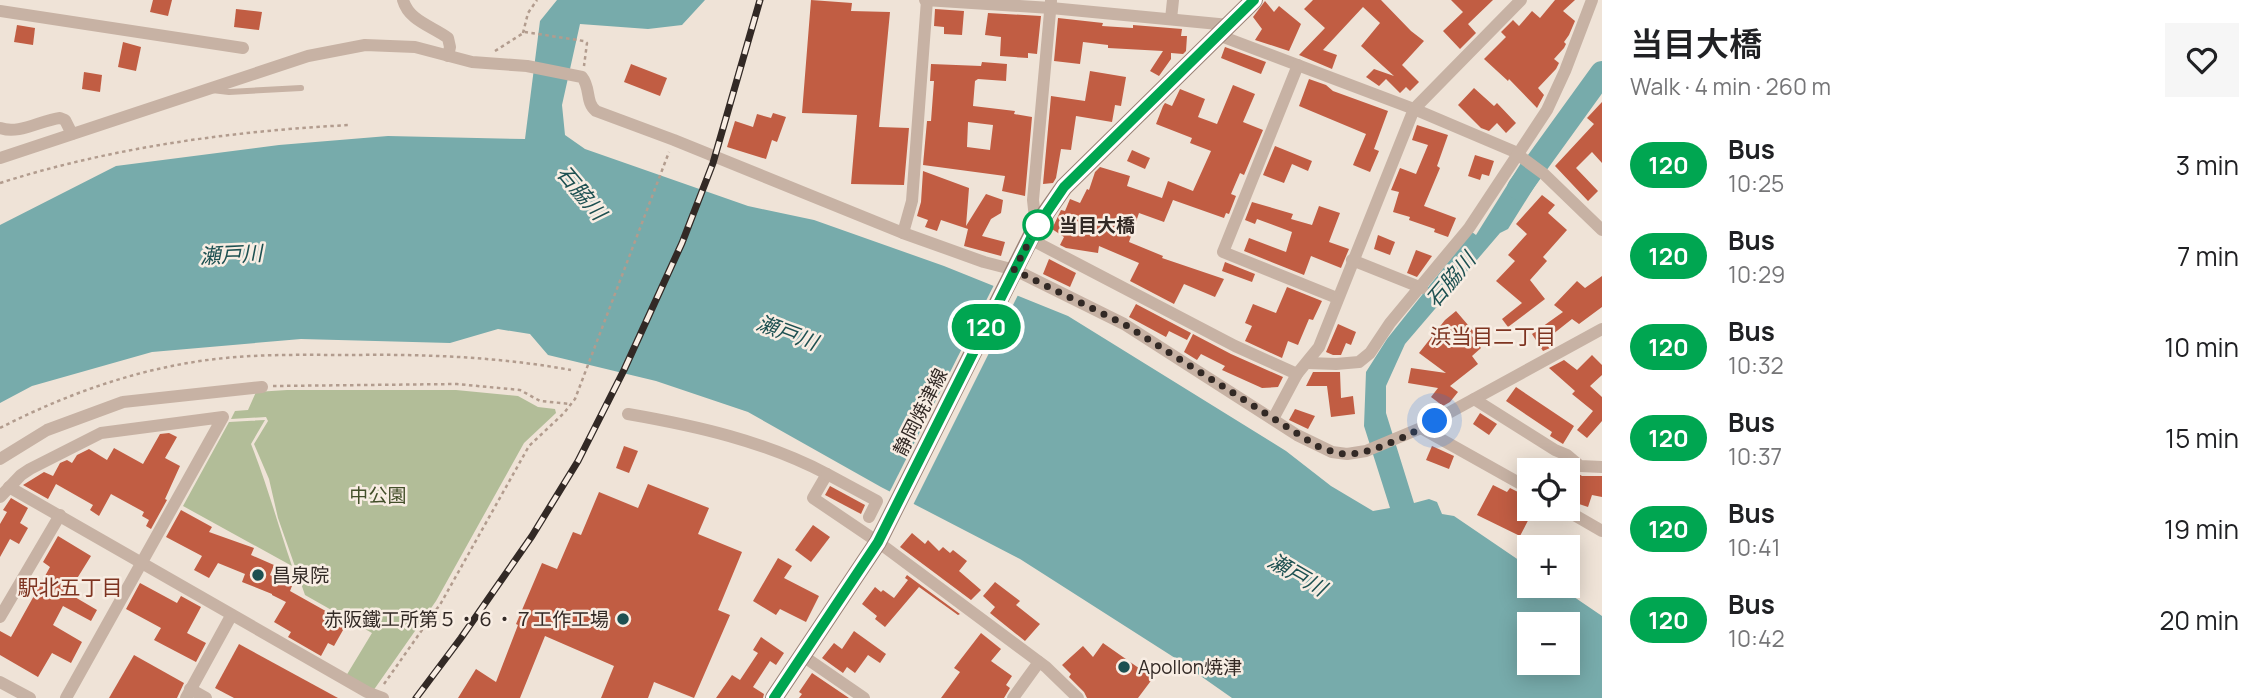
<!DOCTYPE html>
<meta charset="utf-8">
<style>
body{margin:0;font-family:Manrope,"Noto Sans JP",sans-serif;background:#f6f6f6;color:#202124;height:100vh;display:flex;flex-direction:column;font-size:26px;white-space:nowrap}
*{box-sizing:border-box;margin:0}
p{font-size:23px;color:#757577}
.icon{flex:none;width:38px;height:38px;fill:none;stroke:currentColor;stroke-width:2;stroke-linecap:round;stroke-linejoin:round}
.map{position:relative;flex:1;overflow:hidden}
.sheet{display:flex;flex-direction:column;background:#fff;width:665px}
.sheet>*{flex:none}
.badge{padding:0 14px;border-radius:23px;font-size:24px;line-height:46px}
.fabs{position:absolute;left:1517px;top:458px;display:grid;gap:14px}
.fabs a{display:grid;place-items:center;width:63px;height:63px;border-radius:0px;background:#fff;box-shadow:0 4px 18px #0003;font-size:35px}
.you{position:absolute;width:35px;height:35px;margin:-18px;border:5px solid #fff;border-radius:50%;background:#1a73e8;box-shadow:0 0 0 10px #1a73e833}
.map>.badge{position:absolute;translate:-50% -50%;box-shadow:0 0 0 4px #fff}
.round{display:grid;place-items:center;flex:none;width:74px;height:74px;border-radius:0px;background:#f6f6f6}
.overview{display:flex;align-items:center;justify-content:space-between;height:119px;padding:0 28px}
h1{font-size:33px;font-weight:600;line-height:52px}
ul{padding:0;list-style:none}
li{display:flex;align-items:center;gap:21px;height:91px;padding:0 28px}
li div{flex:1}
li b{display:block;font-size:26px}
li em{font-style:normal}
li .badge{min-width:77px;font-weight:700;text-align:center}
main{display:flex;flex:1;min-height:0}
.map>svg:first-child{display:block}
.green{fill:#b2bd98}
.water{fill:#77abab;fill-rule:evenodd}
.pier{fill:#efe3d7}
.lines{fill:none;stroke-linecap:round;stroke-linejoin:round}
.river{stroke:#77abab;stroke-width:24}
.building{fill:#c15d43;fill-rule:evenodd}
.path{stroke:#b29c8e;stroke-width:2.5;stroke-dasharray:3.5 3.5;stroke-linecap:butt}
.service{stroke:#c7b2a4;stroke-width:6}
.minor{stroke:#c7b2a4;stroke-width:12}
.secondary{stroke:#9a8175;stroke-width:18}
.rail-casing{stroke:#322925;stroke-width:7}
.rail{stroke:#f8ede3;stroke-width:4.5;stroke-dasharray:13;stroke-linecap:butt}
.line-casing{stroke:#fff;stroke-width:16}
.line{stroke:#00a651;stroke-width:10}
.walk{stroke:#322925;stroke-width:7;stroke-dasharray:0 12.6}
.stop-dot{fill:#fff;stroke:#00a651;stroke-width:3.5}
.poi-dot{fill:#1d5051;stroke:#f8ede3;stroke-width:2.5}
.labels{text-anchor:middle;stroke-width:5;stroke-linejoin:round;paint-order:stroke}
.stop-label{font-size:19px;font-weight:bold;fill:#322925;stroke:#f8ede3;text-anchor:start}
.street-label{font-size:19px;fill:#322925;stroke:#f8ede3}
.park-label{font-size:19px;fill:#434f2a;stroke:#f8ede3}
.poi-label{font-size:19px;fill:#322925;stroke:#f8ede3;text-anchor:start}
.water-label{font-size:21px;font-style:italic;fill:#1d5051;stroke:#f8ede3}
.neighbourhood-label{font-size:21px;fill:#7e3421;stroke:#f8ede3}
</style>
<main>
<div class="map">
<svg width="1602" height="698" viewBox="0 0 1602 698">
<rect width="100%" height="100%" fill="#efe3d7"/>
<!-- green -->
<g class="green">
<polygon points="287,390 456,390 518,396 538,407 555,409 556,413 524,443 436,601 373,691 346,676 372,633 305,595 278,518 269,479 254,444 268,421 266,417 231,419 235,411 248,410 256,392"/>
<path d="M265,420L251,444C267,484 278,525 292,566L183,506L229,422Z"/>
</g>
<!-- water -->
<path class="water" d="M557,0H705L682,25L648,29L580,24L562,105L565,135L585,149L748,206L814,220L944,266L1068,316L1286,451L1331,486L1373,511L1390,508L1364,426L1366,372L1387,339L1472,232L1476,235L1521,163L1540,178L1508,229L1500,233L1405,344L1386,386V413L1414,503L1429,499L1437,502L1442,514L1454,516L1529,567L1530,586H1558L1602,616V698H1232L1175,658L1020,559L881,487L748,412L656,381L548,355L530,334L498,329L450,343L301,339L152,352L32,386L0,403V225L116,166L279,145L388,136L525,139L540,21ZM1530,625H1568V663H1530Z"/>
<!-- pier -->
<polygon class="pier" points="995,283 1019,293 912,507 888,495"/>
<g class="lines">
<!-- river -->
<polyline class="river" points="1519,188 1602,73"/>
</g>
<!-- building -->
<g class="building">
<polygon points="153,0 172,0 168,16 150,12"/>
<polygon points="811,0 852,3 851,11 890,12 879,127 909,128 904,185 851,184 857,115 802,113"/>
<polygon points="1313,0 1381,0 1411,31 1424,41 1402,65 1419,82 1410,91 1406,87 1400,93 1386,79 1379,86 1366,77 1374,69 1394,76 1361,46 1380,23 1363,7 1323,50 1337,55 1332,69 1299,55 1325,28 1304,9"/>
<polygon points="1451,0 1493,0 1468,24 1476,33 1460,49 1443,31 1463,12"/>
<polygon points="1555,0 1575,0 1563,11 1575,21 1569,35 1564,42 1566,44 1564,48 1554,59 1559,63 1556,69 1538,88 1544,95 1537,108 1509,79 1508,81 1484,59 1506,37 1501,32 1513,20 1519,26 1532,11 1540,18"/>
<polygon points="1265,1 1274,12 1279,6 1301,24 1289,51 1255,40 1262,29 1253,17"/>
<polygon points="236,9 262,12 259,30 234,27"/>
<polygon points="935,9 964,11 962,35 944,34 944,27 934,26"/>
<polygon points="988,13 1041,16 1037,54 1028,53 1028,58 1000,56 1001,37 985,35"/>
<polygon points="1058,18 1103,23 1102,26 1133,28 1133,25 1182,29 1181,36 1187,36 1186,51 1183,54 1171,53 1171,59 1159,76 1150,71 1163,51 1108,48 1108,45 1083,42 1080,64 1054,61"/>
<polygon points="17,25 35,28 33,45 14,42"/>
<polygon points="123,42 141,47 136,71 118,67"/>
<polygon points="1225,47 1266,62 1261,74 1221,58"/>
<path d="M982,62L1007,64L1006,81L978,79L975,81L973,106L1015,111L1014,114L1032,117L1025,196L1002,191L1005,176L923,165L927,121H931L934,81H930L931,64L981,66ZM968,122L993,125L990,150L967,147Z"/>
<polygon points="631,64 667,78 660,96 624,82"/>
<polygon points="1090,71 1126,77 1121,106 1115,105 1112,122 1076,116 1071,150 1061,149 1056,178 1053,183 1043,184 1051,96 1085,101"/>
<polygon points="84,72 102,75 100,92 82,89"/>
<polygon points="1309,79 1326,85 1333,91 1388,111 1374,149 1379,151 1370,172 1353,165 1366,134 1299,106"/>
<polygon points="1233,85 1255,94 1243,122 1263,130 1244,175 1240,173 1231,194 1236,196 1229,214 1226,213 1224,218 1173,200 1164,222 1139,213 1129,242 1163,256 1162,258 1224,279 1215,297 1184,284 1174,304 1130,281 1139,263 1099,246 1098,253 1066,248 1060,245 1064,237 1052,229 1061,210 1065,211 1070,199 1080,203 1087,189 1089,190 1095,172 1100,167 1130,176 1127,186 1162,198 1168,181 1193,191 1211,151 1190,143 1192,138 1156,124 1163,106 1165,103 1172,106 1180,89 1205,99 1198,117 1217,124"/>
<polygon points="1474,88 1494,106 1497,103 1516,123 1506,133 1497,123 1489,131 1481,128 1458,105"/>
<polygon points="1602,102 1602,163 1592,152 1576,168 1598,191 1588,201 1555,166 1594,124 1587,118"/>
<polygon points="773,113 786,117 777,142 772,140 766,159 727,147 735,121 753,127 757,114 771,118"/>
<polygon points="1417,125 1448,135 1437,166 1440,168 1424,206 1456,218 1448,237 1434,232 1435,229 1409,220 1410,217 1393,212 1399,192 1391,190 1400,168 1416,174 1428,145 1412,140"/>
<polygon points="1275,146 1312,161 1308,171 1292,164 1284,183 1263,175"/>
<polygon points="1132,150 1150,158 1145,169 1127,161"/>
<polygon points="1475,155 1494,161 1489,176 1482,174 1480,180 1468,176"/>
<polygon points="923,171 969,188 966,226 986,194 1003,200 1001,213 991,219 982,236 1005,242 1001,256 964,246 968,229 941,220 937,231 925,227 928,220 917,216 921,202"/>
<polygon points="1542,195 1555,205 1548,213 1567,230 1543,257 1547,261 1530,280 1545,299 1508,327 1502,319 1522,303 1496,281 1515,261 1508,255 1527,234 1516,224"/>
<polygon points="1252,202 1293,214 1291,219 1312,225 1319,206 1340,213 1329,242 1349,249 1341,268 1311,256 1304,275 1244,251 1249,238 1286,252 1292,232 1257,219 1255,224 1245,220"/>
<polygon points="1378,235 1395,242 1390,255 1374,249"/>
<polygon points="1416,250 1432,256 1417,277 1407,273"/>
<polygon points="1049,259 1076,273 1070,287 1043,274"/>
<polygon points="1225,262 1255,274 1252,282 1222,271"/>
<polygon points="1602,276 1602,307 1579,324 1572,319 1543,342 1550,348 1543,351 1532,334 1563,312 1554,305 1577,281 1585,288"/>
<polygon points="1287,287 1322,301 1313,320 1309,319 1298,345 1288,341 1282,358 1245,341 1252,326 1245,323 1253,304 1276,313"/>
<polygon points="1136,304 1191,333 1187,340 1169,331 1166,337 1129,317"/>
<polygon points="1456,311 1474,332 1471,335 1481,348 1472,356 1478,364 1450,386 1458,392 1450,402 1443,406 1431,397 1438,388 1408,383 1411,368 1446,373 1419,353 1445,320"/>
<polygon points="1338,324 1356,332 1351,345 1346,343 1341,355 1333,355 1326,352"/>
<polygon points="1193,334 1231,354 1283,377 1278,387 1262,388 1222,370 1225,366 1201,354 1197,360 1184,352"/>
<polygon points="1592,355 1602,365 1602,375 1590,386 1602,397 1602,421 1587,438 1577,430 1593,411 1572,394 1575,391 1549,368 1564,360 1577,370"/>
<polygon points="1313,372 1340,372 1341,398 1353,396 1355,414 1331,417 1327,386 1306,386"/>
<polygon points="1516,387 1574,426 1563,444 1550,436 1552,432 1506,401"/>
<polygon points="1295,409 1315,416 1308,429 1289,420"/>
<polygon points="1480,413 1497,424 1489,435 1473,424"/>
<polygon points="169,433 177,437 165,458 180,466 165,499 167,500 151,529 146,526 149,520 142,516 144,512 111,494 99,516 90,510 93,505 56,484 48,499 23,485 44,472 53,476 60,463 67,460 72,463 77,455 89,449 107,460 114,448 143,464 160,434"/>
<polygon points="624,446 638,451 629,473 616,468"/>
<polygon points="1432,446 1454,456 1449,469 1426,460"/>
<polygon points="1552,458 1582,476 1602,476 1602,497 1592,495 1588,507 1573,502 1575,495 1568,492 1568,471 1544,471"/>
<polygon points="648,484 709,508 698,534 742,552 718,610 730,615 694,698 654,682 648,698 601,698 614,666 545,636 520,698 458,698 476,669 496,682 518,625 516,624 542,563 557,569 573,532 581,535 599,492 638,508"/>
<polygon points="1493,485 1507,492 1510,488 1530,498 1530,509 1534,509 1520,536 1477,515"/>
<polygon points="830,486 865,505 861,514 825,495"/>
<polygon points="11,498 28,508 20,523 28,528 19,544 10,539 0,557 0,524 7,512 3,510"/>
<polygon points="181,510 212,527 209,532 254,548 251,555 274,565 270,575 292,586 290,591 347,623 334,646 328,643 321,656 288,637 291,632 274,622 286,602 272,595 272,594 242,582 245,574 218,563 209,578 194,570 202,556 166,537"/>
<polygon points="813,525 830,537 811,562 795,550"/>
<polygon points="912,533 925,544 928,540 939,551 943,547 950,553 953,550 967,561 959,571 981,590 971,600 900,547"/>
<polygon points="58,536 91,556 68,593 97,610 91,621 63,606 53,625 82,642 71,663 52,653 38,677 0,655 0,631 11,637 50,567 43,562"/>
<polygon points="778,558 792,566 784,578 819,596 806,622 780,609 776,615 753,601"/>
<polygon points="907,575 960,614 958,615 919,587 885,627 875,619 877,616 862,604 875,587 881,592 883,590 894,598 908,580 905,578"/>
<polygon points="995,582 1020,601 1016,605 1040,624 1025,641 990,613 995,607 983,596"/>
<polygon points="140,583 177,603 181,596 201,607 187,633 206,643 196,662 154,640 161,628 126,609"/>
<polygon points="854,631 886,654 880,663 868,655 855,673 847,667 843,673 822,658 834,643 842,649"/>
<polygon points="981,633 1001,649 991,661 1012,676 1006,685 1010,688 1004,698 941,698 960,672 954,668"/>
<polygon points="761,637 784,653 776,665 770,661 753,687 764,694 763,698 716,698 732,675 740,680 758,653 753,650"/>
<polygon points="1103,643 1153,678 1138,698 1087,698 1084,692 1069,677 1071,674 1062,665 1083,646 1093,657"/>
<polygon points="239,644 338,698 234,698 215,688"/>
<polygon points="134,655 184,683 177,698 109,698"/>
<polygon points="812,673 849,698 799,698 802,694 799,692"/>
</g>
<g class="lines">
<!-- path -->
<g class="path">
<polyline points="523,33 528,13 537,0"/>
<polyline points="495,51 525,32 584,41 587,43 584,66"/>
<path d="M0,183C113,147 233,131 350,125"/>
<polyline points="273,386 457,384 520,390 540,401 571,404"/>
<path d="M0,428C74,390 154,363 237,357C276,354 315,355 354,355C427,354 499,357 571,370"/>
<polyline points="384,684 441,603 529,446 564,413 575,399 669,152"/>
</g>
<!-- service -->
<polyline class="service" points="212,90 229,92 301,88"/>
<!-- minor -->
<g class="minor">
<path d="M403,0C409,21 432,26 448,38L450,47L448,56"/>
<polyline points="925,0 1051,8 1229,25"/>
<polyline points="0,11 243,48"/>
<polyline points="1171,19 1173,0"/>
<polyline points="1218,35 1414,109 1513,151 1544,174 1602,230"/>
<polyline points="1298,65 1223,252 1337,298"/>
<path d="M0,128C19,135 41,120 60,118L65,120L72,134"/>
<path d="M0,158L308,56L365,45L415,47L472,62L527,66L582,77C591,88 585,102 596,111L674,140L903,233L984,262L1015,270L1124,324L1297,435L1332,452L1347,454L1366,451L1421,428L1602,329"/>
<polyline points="1036,227 1033,200 1051,1"/>
<polyline points="903,233 912,201 927,0"/>
<polyline points="1030,239 1235,346 1297,374"/>
<polyline points="1352,260 1422,288"/>
<polyline points="1308,363 1336,364 1359,362 1370,353 1390,323 1469,228 1547,110 1565,71 1592,0"/>
<polyline points="1474,399 1555,450 1567,455 1580,466 1602,467"/>
<path d="M628,414C697,426 764,441 827,474L813,498L878,542L1046,667L1078,698"/>
<polyline points="1273,419 1297,374 1319,347 1414,109 1521,0"/>
<polyline points="1421,428 1530,489"/>
<polyline points="0,459 47,430 123,402 262,387"/>
<polyline points="827,474 877,501 869,517"/>
<polyline points="9,487 367,692 383,698"/>
<polyline points="0,497 21,475 30,469 101,433 223,417 66,698"/>
<polyline points="1564,509 1602,531"/>
<polyline points="0,617 60,515"/>
<polyline points="803,656 864,698"/>
<polyline points="0,682 30,698"/>
<polyline points="190,689 206,698"/>
<polyline points="186,698 231,616"/>
<polyline points="1013,698 1039,662"/>
</g>
<!-- secondary -->
<polyline class="secondary" points="774,698 878,542 1036,227 1064,187 1254,0"/>
<defs>
<polyline id="rail" points="416,698 461,638 532,536 578,461 624,370 682,243 713,163 760,0"/>
</defs>
<!-- rail casing -->
<use href="#rail" class="rail-casing"/>
<!-- rail -->
<use href="#rail" class="rail"/>
</g>
<g class="lines">
<defs>
<polyline id="line" points="774,698 878,542 1036,228 1064,187 1254,0"/>
</defs>
<!-- line casing -->
<use href="#line" class="line-casing"/>
<!-- line -->
<use href="#line" class="line"/>
<!-- walk -->
<path class="walk" d="M1038,225L1014,270L1124,324L1317,446C1326,449 1334,453 1344,454C1370,456 1412,433 1435,421"/>
</g>
<!-- markers -->
<circle class="stop-dot" cx="1038" cy="225" r="14"/>
<g class="poi-dot">
<circle cx="258" cy="575" r="7"/>
<circle cx="623" cy="619" r="7"/>
<circle cx="1124" cy="667" r="7"/>
</g>
<g class="labels">
<!-- stop labels -->
<g class="stop-label">
<text x="1059" y="232">当目大橋</text>
</g>
<!-- street labels -->
<g class="street-label">
<text transform="translate(920 412) rotate(-63)" y="7">静岡焼津線</text>
</g>
<!-- park labels -->
<g class="park-label">
<text x="378" y="502">中公園</text>
</g>
<!-- poi labels -->
<g class="poi-label">
<text x="272" y="582">昌泉院</text>
<text x="609" y="626" text-anchor="end">赤阪鐵工所第５・６・７工作工場</text>
<text x="1138" y="674">Apollon焼津</text>
</g>
<!-- water labels -->
<g class="water-label">
<text transform="translate(581 193) rotate(50)" y="7">石脇川</text>
<text transform="translate(231 255) rotate(-3)" y="7">瀬戸川</text>
<text transform="translate(1451 280) rotate(-50)" y="7">石脇川</text>
<text transform="translate(787 333) rotate(20)" y="7">瀬戸川</text>
<text transform="translate(1297 575) rotate(30)" y="7">瀬戸川</text>
</g>
<!-- neighbourhood labels -->
<g class="neighbourhood-label">
<text x="1493" y="344">浜当目二丁目</text>
<text x="70" y="595">駅北五丁目</text>
</g>
</g>
</svg>
<div class="fabs">
<a><svg class="icon" aria-label="locate" viewBox="0 0 24 24"><circle cx="12" cy="12" r="6"/><path d="M12 2v4M12 18v4M2 12h4M18 12h4"/></svg></a>
<a>+</a>
<a>−</a>
</div>
<div class="you" style="left:1435px;top:421px"></div>
<b class="badge" style="left:986px;top:327px;background:#00a651;color:#fff">120</b>
</div>
<section class="sheet">
<div class="overview"><div><h1>当目大橋</h1><p>Walk · 4 min · 260 m</p></div><a class="round"><svg class="icon" aria-label="heart" viewBox="0 0 24 24"><path d="M12 20l-8-8c-3-5 5-10 8-4 3-6 11-1 8 4z"/></svg></a></div>
<ul>
<li><span class="badge" style="background:#00a651;color:#fff">120</span><div><b>Bus</b><p>10:25</p></div><em>3 min</em></li>
<li><span class="badge" style="background:#00a651;color:#fff">120</span><div><b>Bus</b><p>10:29</p></div><em>7 min</em></li>
<li><span class="badge" style="background:#00a651;color:#fff">120</span><div><b>Bus</b><p>10:32</p></div><em>10 min</em></li>
<li><span class="badge" style="background:#00a651;color:#fff">120</span><div><b>Bus</b><p>10:37</p></div><em>15 min</em></li>
<li><span class="badge" style="background:#00a651;color:#fff">120</span><div><b>Bus</b><p>10:41</p></div><em>19 min</em></li>
<li><span class="badge" style="background:#00a651;color:#fff">120</span><div><b>Bus</b><p>10:42</p></div><em>20 min</em></li>
</ul>
</section>
</main>
